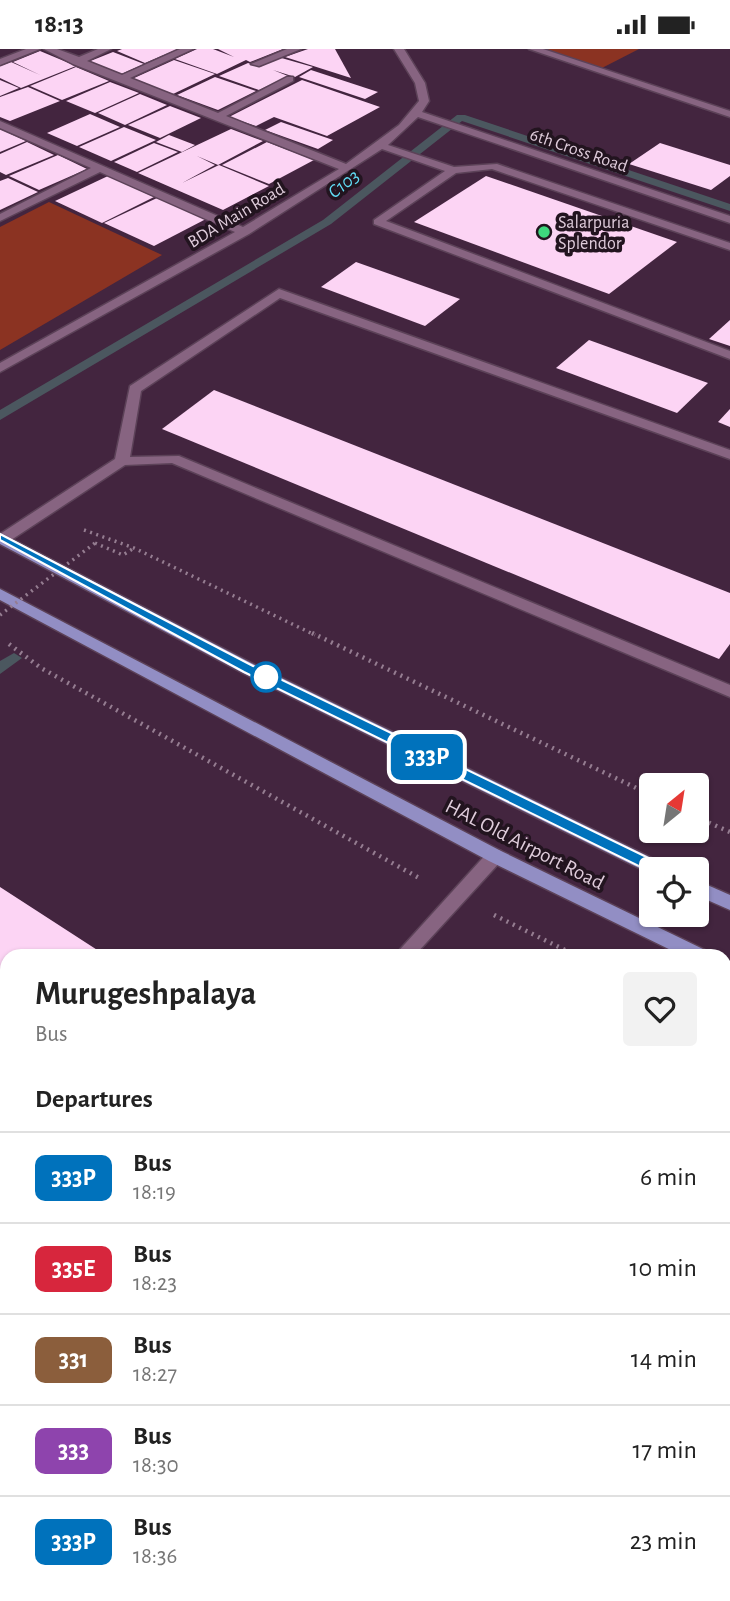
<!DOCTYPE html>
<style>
body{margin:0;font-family:"Alegreya Sans",sans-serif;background:#f2f2f2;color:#222;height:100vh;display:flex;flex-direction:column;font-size:26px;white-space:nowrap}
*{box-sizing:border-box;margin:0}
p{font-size:23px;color:#767676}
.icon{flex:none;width:38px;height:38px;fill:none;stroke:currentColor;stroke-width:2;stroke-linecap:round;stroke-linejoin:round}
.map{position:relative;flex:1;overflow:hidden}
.details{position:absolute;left:0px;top:900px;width:732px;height:653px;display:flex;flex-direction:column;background:#fff;border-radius:21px 21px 0 0;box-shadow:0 2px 5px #0004}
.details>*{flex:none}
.badge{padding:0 14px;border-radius:10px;font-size:24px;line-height:46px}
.needle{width:46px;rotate:30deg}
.tools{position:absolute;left:639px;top:724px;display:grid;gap:14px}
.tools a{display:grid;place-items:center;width:70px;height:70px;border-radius:7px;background:#fff;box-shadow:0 2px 5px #0004;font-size:35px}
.map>.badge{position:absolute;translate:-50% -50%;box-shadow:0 0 0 4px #fff}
h2{padding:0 35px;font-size:26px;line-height:63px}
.round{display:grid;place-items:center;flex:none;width:74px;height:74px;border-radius:7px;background:#f2f2f2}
.overview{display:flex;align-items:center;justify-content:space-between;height:119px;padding:0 35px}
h1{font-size:33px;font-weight:700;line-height:52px}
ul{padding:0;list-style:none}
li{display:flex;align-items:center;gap:21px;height:91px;padding:0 35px;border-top:2px solid #e0e0e0}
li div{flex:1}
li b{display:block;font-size:26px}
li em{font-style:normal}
li .badge{min-width:77px;font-weight:700;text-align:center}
.status{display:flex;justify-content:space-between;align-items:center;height:49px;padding:0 35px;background:#fff;direction:ltr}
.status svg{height:19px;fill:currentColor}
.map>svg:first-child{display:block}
.green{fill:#8b3322}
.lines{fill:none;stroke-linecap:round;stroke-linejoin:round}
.stream{fill:#4b575f;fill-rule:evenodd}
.building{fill:#fcd4f4}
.minor-casing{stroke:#5c4258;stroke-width:3}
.major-casing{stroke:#5c4258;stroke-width:3}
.path-far1{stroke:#957d91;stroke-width:3.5;stroke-dasharray:2 4.5;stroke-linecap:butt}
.path{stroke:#957d91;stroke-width:4.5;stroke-dasharray:2 5;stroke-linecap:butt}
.minor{fill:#876481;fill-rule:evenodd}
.major{fill:#928ec4;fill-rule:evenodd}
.path-bridge{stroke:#957d91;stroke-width:3.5;stroke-dasharray:2 4.5;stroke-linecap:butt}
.line{fill:#0072bc;stroke:#fff;stroke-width:2}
.poi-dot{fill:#3ed77d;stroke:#22141f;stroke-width:2.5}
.stop-dot{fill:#fff;stroke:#0072bc;stroke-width:3.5}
.labels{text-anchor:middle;stroke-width:7;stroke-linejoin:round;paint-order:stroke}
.far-street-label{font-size:18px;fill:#dfccdb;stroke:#22141f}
.far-poi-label{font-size:18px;fill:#dfccdb;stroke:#22141f;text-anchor:start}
.far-water-label{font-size:19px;font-style:italic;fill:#61def7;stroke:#22141f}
.street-label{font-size:21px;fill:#dfccdb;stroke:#22141f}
</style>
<div class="status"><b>18:13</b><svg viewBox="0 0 49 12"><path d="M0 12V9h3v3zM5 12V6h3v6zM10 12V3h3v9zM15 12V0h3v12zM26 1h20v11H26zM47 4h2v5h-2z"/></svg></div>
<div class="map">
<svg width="730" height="1552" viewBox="0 0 730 1552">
<rect width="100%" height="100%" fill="#43253f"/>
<!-- green -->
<g class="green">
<polygon points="543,0 639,0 600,20"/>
<polygon points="49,153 162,206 0,301 0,178"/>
<polygon points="0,1007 7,1012 7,1545 616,1545 612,1552 0,1552"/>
</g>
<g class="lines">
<!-- stream -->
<g class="stream">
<polygon points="457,66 465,66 730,155 730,162 462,72 331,175 0,371 0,361 323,171"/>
<polygon points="14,604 22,609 0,625 0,612"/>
</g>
</g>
<!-- building -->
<g class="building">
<polygon points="122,0 178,0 145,14 117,2"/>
<polygon points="197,0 213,0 234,8 218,0 283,0 250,13 246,11 217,25 175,10"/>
<polygon points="308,0 335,0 351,29 285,8"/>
<polygon points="40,2 76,17 21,39 0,29 0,17 11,13 40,26 13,13"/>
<polygon points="113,3 144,15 119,26 88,13"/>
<polygon points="278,8 313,18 295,28 273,21 288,27 259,41 219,27 248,14 260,18"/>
<polygon points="174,11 215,25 173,45 132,30"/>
<polygon points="76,18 109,32 62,51 30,37"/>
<polygon points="311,21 378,43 365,50 299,28"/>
<polygon points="215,28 256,42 218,61 177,46"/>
<polygon points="0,31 19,39 0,47"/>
<polygon points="302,31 380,58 327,87 274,68 256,77 229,68"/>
<polygon points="110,33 139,44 95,64 66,52"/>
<polygon points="28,38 60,52 10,72 0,68 0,48"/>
<polygon points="140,45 167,56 125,76 98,64"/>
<polygon points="170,57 201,69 160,89 128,76"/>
<polygon points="90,65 120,78 77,97 47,84"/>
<polygon points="281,73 333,91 318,100 265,81"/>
<polygon points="124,78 156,91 111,112 79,98"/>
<polygon points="0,80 26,92 0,103"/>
<polygon points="231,80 263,92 218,116 197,107 215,116 182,134 219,116 269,137 223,161 138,124"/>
<polygon points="169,86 195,96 182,103 156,93"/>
<polygon points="27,93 54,106 6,126 0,123 0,105"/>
<polygon points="267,93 314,111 269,135 222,116"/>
<polygon points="154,94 178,103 137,123 114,113"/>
<polygon points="660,94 730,116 730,127 711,141 629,115"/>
<polygon points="58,106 87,120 39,141 9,127"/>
<polygon points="108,127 154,148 102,174 55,152"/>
<polygon points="486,127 677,193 609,245 414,173"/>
<polygon points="8,129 38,143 0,161 0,132"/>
<polygon points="157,149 206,170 154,197 104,174"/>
<polygon points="356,213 460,250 425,277 321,238"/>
<polygon points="730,271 730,297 709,290"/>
<polygon points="589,291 708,334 677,364 556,319"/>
<polygon points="214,341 730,544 730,595 719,610 162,380"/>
<polygon points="730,360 730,378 718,373"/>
<polygon points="0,838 105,906 7,906 7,955 0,950"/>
<polygon points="724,1310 730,1314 730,1456 724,1453"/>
</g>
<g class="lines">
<defs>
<g id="minor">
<polygon points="26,0 40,0 0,16 0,10"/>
<polygon points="44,0 57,0 79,8 98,0 111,0 87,12 122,26 180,0 193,0 130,29 218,64 287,28 293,28 293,32 226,67 346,115 399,76 419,52 415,34 394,0 404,0 425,34 429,52 422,63 730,167 730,174 418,68 388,96 454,118 497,115 730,194 730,201 492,120 456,124 386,172 730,302 730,310 374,175 374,171 445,122 382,100 249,185 0,323 0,314 235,183 100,123 0,172 0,165 91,119 0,79 0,72 243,178 339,120 73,15"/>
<polygon points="287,0 301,0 259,17 251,15"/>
<polygon points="529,0 543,0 730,62 730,68"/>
<polygon points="279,240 730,401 730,410 280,249 141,342 130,408 179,407 730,636 730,648 172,414 125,416 8,493 0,494 0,485 115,410 130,337"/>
<polygon points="495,800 501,802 504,807 501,812 415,906 395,906 489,802"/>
</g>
<g id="major">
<polygon points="0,484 255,616 666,816 669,821 651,821 651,825 243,624 0,495"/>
<polygon points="0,540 501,802 705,901 707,906 681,906 489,812 0,551"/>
<polygon points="696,831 730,846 730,861 696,846"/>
<polygon points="724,912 730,914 730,930 724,928"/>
</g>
</defs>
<!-- minor casing -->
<use href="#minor" class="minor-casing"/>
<!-- major casing -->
<use href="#major" class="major-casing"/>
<!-- path-far1 -->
<g class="path-far1">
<polyline points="84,481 134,499 315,586"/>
<polyline points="95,494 123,506 134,499"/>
</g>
<!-- path -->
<g class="path">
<polyline points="312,584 651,746"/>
<polyline points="9,595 41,619 421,830"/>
<polyline points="696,768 730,783"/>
<polyline points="494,866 575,906"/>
<polyline points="724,981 730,984"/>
</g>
<!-- minor -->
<use href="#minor" class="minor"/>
<!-- major -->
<use href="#major" class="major"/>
<!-- path-bridge -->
<polyline class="path-bridge" points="0,566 95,494"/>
</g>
<!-- line -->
<polygon class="line" points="0,485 253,617 665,817 667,821 665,825 655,825 244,623 0,491"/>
<!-- markers -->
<circle class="poi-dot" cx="544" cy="183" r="7"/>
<circle class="stop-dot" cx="266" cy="628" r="14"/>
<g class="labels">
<!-- far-street labels -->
<g class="far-street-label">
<text transform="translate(579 101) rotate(19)" y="6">6th Cross Road</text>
<text transform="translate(236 166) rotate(-31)" y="6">BDA Main Road</text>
</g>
<!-- far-poi labels -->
<g class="far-poi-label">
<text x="558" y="179">Salarpuria<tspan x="558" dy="21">Splendor</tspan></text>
</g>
<!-- far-water labels -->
<g class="far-water-label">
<text transform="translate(343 134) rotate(-38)" y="7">C103</text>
</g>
<!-- street labels -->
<g class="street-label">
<text transform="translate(525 795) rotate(27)" y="7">HAL Old Airport Road</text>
</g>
</g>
</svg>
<div class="tools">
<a><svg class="needle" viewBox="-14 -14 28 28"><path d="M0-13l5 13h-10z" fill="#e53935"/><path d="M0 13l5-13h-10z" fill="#767676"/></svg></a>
<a><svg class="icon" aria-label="locate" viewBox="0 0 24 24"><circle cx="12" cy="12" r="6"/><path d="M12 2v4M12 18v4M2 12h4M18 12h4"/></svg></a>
</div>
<b class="badge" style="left:427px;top:708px;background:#0072bc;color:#fff">333P</b>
<section class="details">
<div class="overview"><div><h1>Murugeshpalaya</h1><p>Bus</p></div><a class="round"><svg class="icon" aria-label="heart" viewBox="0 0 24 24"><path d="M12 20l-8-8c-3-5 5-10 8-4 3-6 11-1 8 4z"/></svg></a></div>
<h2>Departures</h2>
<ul>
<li><span class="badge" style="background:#0072bc;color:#fff">333P</span><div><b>Bus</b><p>18:19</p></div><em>6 min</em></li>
<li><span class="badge" style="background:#d7263d;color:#fff">335E</span><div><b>Bus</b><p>18:23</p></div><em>10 min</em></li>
<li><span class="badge" style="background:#8b5e3c;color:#fff">331</span><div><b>Bus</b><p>18:27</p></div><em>14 min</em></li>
<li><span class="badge" style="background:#8e44ad;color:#fff">333</span><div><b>Bus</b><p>18:30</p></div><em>17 min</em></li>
<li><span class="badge" style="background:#0072bc;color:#fff">333P</span><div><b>Bus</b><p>18:36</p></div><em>23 min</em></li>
</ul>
</section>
</div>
